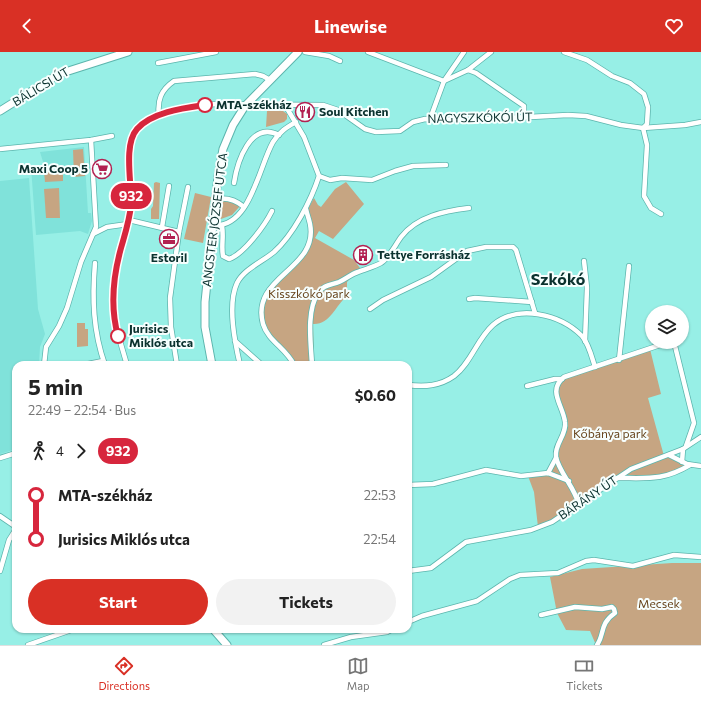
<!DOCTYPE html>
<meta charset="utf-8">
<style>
body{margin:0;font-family:Commissioner,sans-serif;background:#f2f2f2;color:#222;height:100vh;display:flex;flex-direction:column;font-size:15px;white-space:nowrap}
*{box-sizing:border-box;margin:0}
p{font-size:13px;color:#767676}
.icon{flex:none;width:22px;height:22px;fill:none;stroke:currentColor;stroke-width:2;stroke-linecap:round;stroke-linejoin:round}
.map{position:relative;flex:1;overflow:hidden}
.drawer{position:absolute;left:12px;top:309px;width:400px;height:272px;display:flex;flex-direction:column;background:#fff;border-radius:12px;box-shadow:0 1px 3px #0004}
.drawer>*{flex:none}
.badge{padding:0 8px;border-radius:13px;font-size:14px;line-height:26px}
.buttons{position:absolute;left:645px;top:253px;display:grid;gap:8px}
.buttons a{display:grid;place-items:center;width:44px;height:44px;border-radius:50%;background:#fff;box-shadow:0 1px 3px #0004;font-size:20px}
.map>.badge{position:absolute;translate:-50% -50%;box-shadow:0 0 0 2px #fff}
.legs{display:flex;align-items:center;gap:6px;height:44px;padding:0 16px;font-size:13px}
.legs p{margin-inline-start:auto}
.overview{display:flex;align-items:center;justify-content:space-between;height:68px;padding:0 16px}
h1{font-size:22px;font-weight:700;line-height:30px}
.button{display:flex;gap:8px;margin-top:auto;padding:8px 16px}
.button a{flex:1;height:46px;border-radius:24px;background:#d93025;color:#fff;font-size:16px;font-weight:700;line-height:46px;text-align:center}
.button a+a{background:#f2f2f2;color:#222}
ul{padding:0 16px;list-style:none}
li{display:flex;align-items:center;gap:14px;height:44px;font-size:15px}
li i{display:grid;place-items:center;width:6px;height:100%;margin:0 5px;background:currentColor}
li i::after{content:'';width:10px;height:10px;margin:-5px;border:3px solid;border-radius:50%;background:#fff}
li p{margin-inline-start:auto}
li:first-child i{background:linear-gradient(#0000 50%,currentColor 0)}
li:last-child i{background:linear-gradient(currentColor 50%,#0000 0)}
header{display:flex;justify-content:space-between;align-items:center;height:52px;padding:0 16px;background:#d93025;color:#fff;font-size:18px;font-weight:700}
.dock{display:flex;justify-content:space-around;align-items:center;height:56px;border-top:1px solid #e0e0e0;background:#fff;font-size:11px;color:#767676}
.dock a{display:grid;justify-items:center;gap:2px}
.dock .active{color:#d93025}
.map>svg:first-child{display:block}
.built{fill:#80e2da}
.green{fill:#c6a582}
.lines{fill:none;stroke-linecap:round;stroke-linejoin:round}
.street-casing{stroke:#5cb5ad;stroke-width:6}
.secondary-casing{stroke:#5cb5ad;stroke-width:9}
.street{stroke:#fff;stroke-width:4.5}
.secondary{stroke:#fff;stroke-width:7}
.line-1-casing{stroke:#fff;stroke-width:9}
.line-1{stroke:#d7263d;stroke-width:6}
.stop-1-dot{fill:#fff;stroke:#d7263d;stroke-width:2}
.labels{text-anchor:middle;stroke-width:4;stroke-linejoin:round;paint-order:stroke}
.street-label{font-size:12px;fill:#0b322f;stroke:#f7fffe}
.stop-label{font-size:12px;font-weight:bold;fill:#0b322f;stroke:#f7fffe;text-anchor:start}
.poi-label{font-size:12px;font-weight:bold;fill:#0b322f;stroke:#f7fffe;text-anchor:start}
.park-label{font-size:12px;fill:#67441b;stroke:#f7fffe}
.district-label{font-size:16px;font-weight:bold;fill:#0b322f;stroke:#f7fffe}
</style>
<header><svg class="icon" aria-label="back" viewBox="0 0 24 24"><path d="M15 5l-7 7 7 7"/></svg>Linewise<svg class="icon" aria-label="heart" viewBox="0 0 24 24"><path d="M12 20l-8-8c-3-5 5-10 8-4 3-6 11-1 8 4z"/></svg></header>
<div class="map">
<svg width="701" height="593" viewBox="0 0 701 593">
<rect width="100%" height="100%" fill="#97efe6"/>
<!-- built -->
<g class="built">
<polygon points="84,95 88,161 91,161 92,169 88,182 80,179 36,183 31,115 44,113 40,100"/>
<polygon points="29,126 38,257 45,282 40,295 39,313 16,313 16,397 0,402 0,129"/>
</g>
<!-- green -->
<g class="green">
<polygon points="267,59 283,59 287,62 287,67 284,70 266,75"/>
<polygon points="83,97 85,124 74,125 73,98"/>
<polygon points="63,118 63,129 45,130 44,120"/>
<polygon points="156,130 160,131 159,167 151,167 151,157 153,154 154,131"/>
<path d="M346,130L364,152L333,187L319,179L315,186L354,208L360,216L347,230V244C335,254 330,273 313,272L314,313H296L266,276L262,259L267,241L287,222L311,189L312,177L308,157L314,146L318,153L321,155L335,137Z"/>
<polygon points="59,136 60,166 46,166 44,137"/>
<polygon points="195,141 211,145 203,191 184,187"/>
<polygon points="220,147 227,147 241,153 232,163 221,167 218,164"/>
<polygon points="77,271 85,271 85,277 88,277 88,294 77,295"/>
<polygon points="650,297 661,342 648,346 664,404 669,403 687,412 674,422 617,426 579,453 538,475 534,440 528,424 548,421 554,412 565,372 556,336 564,325"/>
<polygon points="672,511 701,511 701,593 596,593 590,579 566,578 557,561 550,525 582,517"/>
</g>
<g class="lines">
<defs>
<g id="street">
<polyline points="305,0 329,4 340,9"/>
<polyline points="368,0 444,29 468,18 476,21 524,54 524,65"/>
<polyline points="564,0 587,8 612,24 630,31 644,42 648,55 647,72 643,76 647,93 644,144 651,156 661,162"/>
<polyline points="158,11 216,0"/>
<polyline points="468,18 491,0"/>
<path d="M159,64C157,48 161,38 174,29L255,22L263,24L270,28"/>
<polyline points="430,67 444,29 464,0"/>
<polyline points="0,97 91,88 112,84"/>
<polyline points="319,124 330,128 342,126 372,128 395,119 413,114 446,113"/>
<path d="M234,131C237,111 250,68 279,83"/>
<path d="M216,147C227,145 236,148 244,155"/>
<polyline points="129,168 179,180 170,246 171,275 177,313"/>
<path d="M213,173C250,177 259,114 273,90C279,80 287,75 296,70"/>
<path d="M222,174C224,185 221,194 223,204L229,207C244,202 265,173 272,159"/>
<polyline points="162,175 169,134"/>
<polyline points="179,180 188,135"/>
<polyline points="93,182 107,175 128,172"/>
<polyline points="584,209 587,236 585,289"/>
<path d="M95,211C92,247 93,279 105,313"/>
<polyline points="469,247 475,246 532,250"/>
<polyline points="370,257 383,248 431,225 467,199 486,195 513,195 516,198 535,261"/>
<polyline points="235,289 262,313"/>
<polyline points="674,290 694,371 686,394"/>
<polyline points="619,308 629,214"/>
<polyline points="44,313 46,295 59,274 67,256 81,210 96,175 91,88"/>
<polyline points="83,313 103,309"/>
<polyline points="127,313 115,272 113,233 119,201 130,166 130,106 132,85 137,77 145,71 159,64 192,54 208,52 323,53 338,58 365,77 376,80 400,79 413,70 425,67 472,68 568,63 586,64 621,73 643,76 685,73 701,70"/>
<path d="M240,313C235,291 227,253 237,231C244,217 262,210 274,200C293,183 311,149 319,124L304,85L285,53"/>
<path d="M294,313C287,297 268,289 263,272C250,224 319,218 310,172C309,167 307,162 306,157"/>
<path d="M312,313C311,292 306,259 318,241C323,233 331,233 339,230C346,227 351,222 358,220C365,217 374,215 381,211C390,205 395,193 401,185C417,164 445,159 469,156"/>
<path d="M408,333C425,335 440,334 454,324C471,311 477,287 493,273C518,252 560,262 582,284C589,292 592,306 595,315"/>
<polyline points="527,334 555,327 562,327"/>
<polyline points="669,403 687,412 701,414"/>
<polyline points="0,406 16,401"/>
<polyline points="682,410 683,397"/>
<polyline points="548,421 556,406"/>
<path d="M617,426C648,426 663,429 690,413"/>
<polyline points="408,433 433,432 486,418 521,424 548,421 569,429"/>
<path d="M579,453C575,436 559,420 556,405C554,392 567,383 565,370C563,353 547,339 564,325L669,290"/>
<polyline points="0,464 16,475"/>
<polyline points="0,519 9,488 16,477"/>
<polyline points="408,519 431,516 466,490 531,478 552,470 631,417 683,397 701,385"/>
<path d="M541,563L575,555L602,557L612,555L614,557L615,561C599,572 605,582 597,593"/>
<polyline points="408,570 422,564 477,549 510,527 520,523 558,521 586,509 594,508 633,514 674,503 701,505"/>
<polyline points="28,593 74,577"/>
<polyline points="324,593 351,585 387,580 393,577"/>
</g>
<g id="secondary">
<polyline points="0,59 59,22 128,0"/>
<polyline points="212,313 205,275 205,250 218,124 223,97 233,73 245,54 298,0"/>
<polyline points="213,577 227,593"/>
</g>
</defs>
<!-- street casing -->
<use href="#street" class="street-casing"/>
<!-- secondary casing -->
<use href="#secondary" class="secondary-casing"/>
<!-- street -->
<use href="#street" class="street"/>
<!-- secondary -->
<use href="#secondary" class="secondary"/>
</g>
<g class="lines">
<defs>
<path id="line-1" d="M118,284C110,255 113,225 121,196C125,182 130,167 131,152C132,132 123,93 137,77C152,60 184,56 205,53"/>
</defs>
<!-- line-1 casing -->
<use href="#line-1" class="line-1-casing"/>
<!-- line-1 -->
<use href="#line-1" class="line-1"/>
</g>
<!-- icons -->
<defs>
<symbol id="restaurant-ring" viewBox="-11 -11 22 22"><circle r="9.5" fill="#f7fffe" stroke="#b22151" stroke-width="1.5"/><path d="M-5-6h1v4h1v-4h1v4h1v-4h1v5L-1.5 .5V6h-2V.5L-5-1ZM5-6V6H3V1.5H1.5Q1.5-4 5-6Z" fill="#b22151"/></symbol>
<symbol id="supermarket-ring" viewBox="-11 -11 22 22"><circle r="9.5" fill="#f7fffe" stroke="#b22151" stroke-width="1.5"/><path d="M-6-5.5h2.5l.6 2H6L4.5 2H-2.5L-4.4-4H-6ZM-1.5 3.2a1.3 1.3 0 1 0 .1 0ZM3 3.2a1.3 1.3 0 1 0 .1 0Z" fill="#b22151"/></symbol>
<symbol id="office-ring" viewBox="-11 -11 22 22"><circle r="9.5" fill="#f7fffe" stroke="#b22151" stroke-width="1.5"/><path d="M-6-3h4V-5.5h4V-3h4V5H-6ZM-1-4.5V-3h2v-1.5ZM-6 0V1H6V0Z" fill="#b22151"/></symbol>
<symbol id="building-ring" viewBox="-11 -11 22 22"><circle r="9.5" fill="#f7fffe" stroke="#b22151" stroke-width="1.5"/><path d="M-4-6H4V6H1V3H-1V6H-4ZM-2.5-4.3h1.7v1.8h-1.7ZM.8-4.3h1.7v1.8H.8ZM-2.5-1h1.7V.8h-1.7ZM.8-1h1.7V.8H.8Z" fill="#b22151"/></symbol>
</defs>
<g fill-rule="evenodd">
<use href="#restaurant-ring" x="294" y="49" width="22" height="22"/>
<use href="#supermarket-ring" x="91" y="106" width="22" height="22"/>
<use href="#office-ring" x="158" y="176" width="22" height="22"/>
<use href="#building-ring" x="352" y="192" width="22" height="22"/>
</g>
<!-- markers -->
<g class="stop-1-dot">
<circle cx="205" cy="53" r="7"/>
<circle cx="118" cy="284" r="7"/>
</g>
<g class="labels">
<!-- street labels -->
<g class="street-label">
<text transform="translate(41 35) rotate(-31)" y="4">BÁLICSI ÚT</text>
<text transform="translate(480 66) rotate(-1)" y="4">NAGYSZKÓKÓI ÚT</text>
<text transform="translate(215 168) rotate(-83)" y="4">ANGSTER JÓZSEF UTCA</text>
<text transform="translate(588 446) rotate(-34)" y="4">BÁRÁNY ÚT</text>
</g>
<!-- stop labels -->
<g class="stop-label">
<text x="216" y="57">MTA-székház</text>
<text x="129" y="281">Jurisics<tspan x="129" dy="14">Miklós utca</tspan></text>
</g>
<!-- poi labels -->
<g class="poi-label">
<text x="319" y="64">Soul Kitchen</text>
<text x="88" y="121" text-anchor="end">Maxi Coop 5</text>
<text x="377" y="207">Tettye Forrásház</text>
<text x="169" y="210" text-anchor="middle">Estoril</text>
</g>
<!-- park labels -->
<g class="park-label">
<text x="309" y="246">Kisszkókó park</text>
<text x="610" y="386">Kőbánya park</text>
<text x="659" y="556">Mecsek</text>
</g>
<!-- district labels -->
<g class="district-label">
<text x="558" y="233">Szkókó</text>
</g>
</g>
</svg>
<div class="buttons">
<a><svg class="icon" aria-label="layers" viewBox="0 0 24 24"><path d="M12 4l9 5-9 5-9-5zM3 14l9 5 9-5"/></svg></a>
</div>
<b class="badge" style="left:131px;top:144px;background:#d7263d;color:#fff">932</b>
<section class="drawer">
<div class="overview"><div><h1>5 min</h1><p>22:49 – 22:54 · Bus</p></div><b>$0.60</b></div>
<div class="legs"><svg class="icon" aria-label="walk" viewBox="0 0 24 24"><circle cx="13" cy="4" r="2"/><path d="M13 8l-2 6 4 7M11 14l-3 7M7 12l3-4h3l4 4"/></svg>4<svg class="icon" aria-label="forward" viewBox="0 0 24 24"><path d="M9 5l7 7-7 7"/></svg><b class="badge" style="background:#d7263d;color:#fff">932</b></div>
<ul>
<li><i style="color:#d7263d"></i><b>MTA-székház</b><p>22:53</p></li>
<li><i style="color:#d7263d"></i><b>Jurisics Miklós utca</b><p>22:54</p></li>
</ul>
<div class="button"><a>Start</a><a>Tickets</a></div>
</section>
</div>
<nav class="dock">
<a class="active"><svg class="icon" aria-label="directions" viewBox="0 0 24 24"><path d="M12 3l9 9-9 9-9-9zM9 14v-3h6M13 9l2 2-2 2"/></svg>Directions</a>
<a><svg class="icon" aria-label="map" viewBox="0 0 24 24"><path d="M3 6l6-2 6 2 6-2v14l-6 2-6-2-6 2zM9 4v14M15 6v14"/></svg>Map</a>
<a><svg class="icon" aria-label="tickets" viewBox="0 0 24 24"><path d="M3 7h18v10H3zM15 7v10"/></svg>Tickets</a>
</nav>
